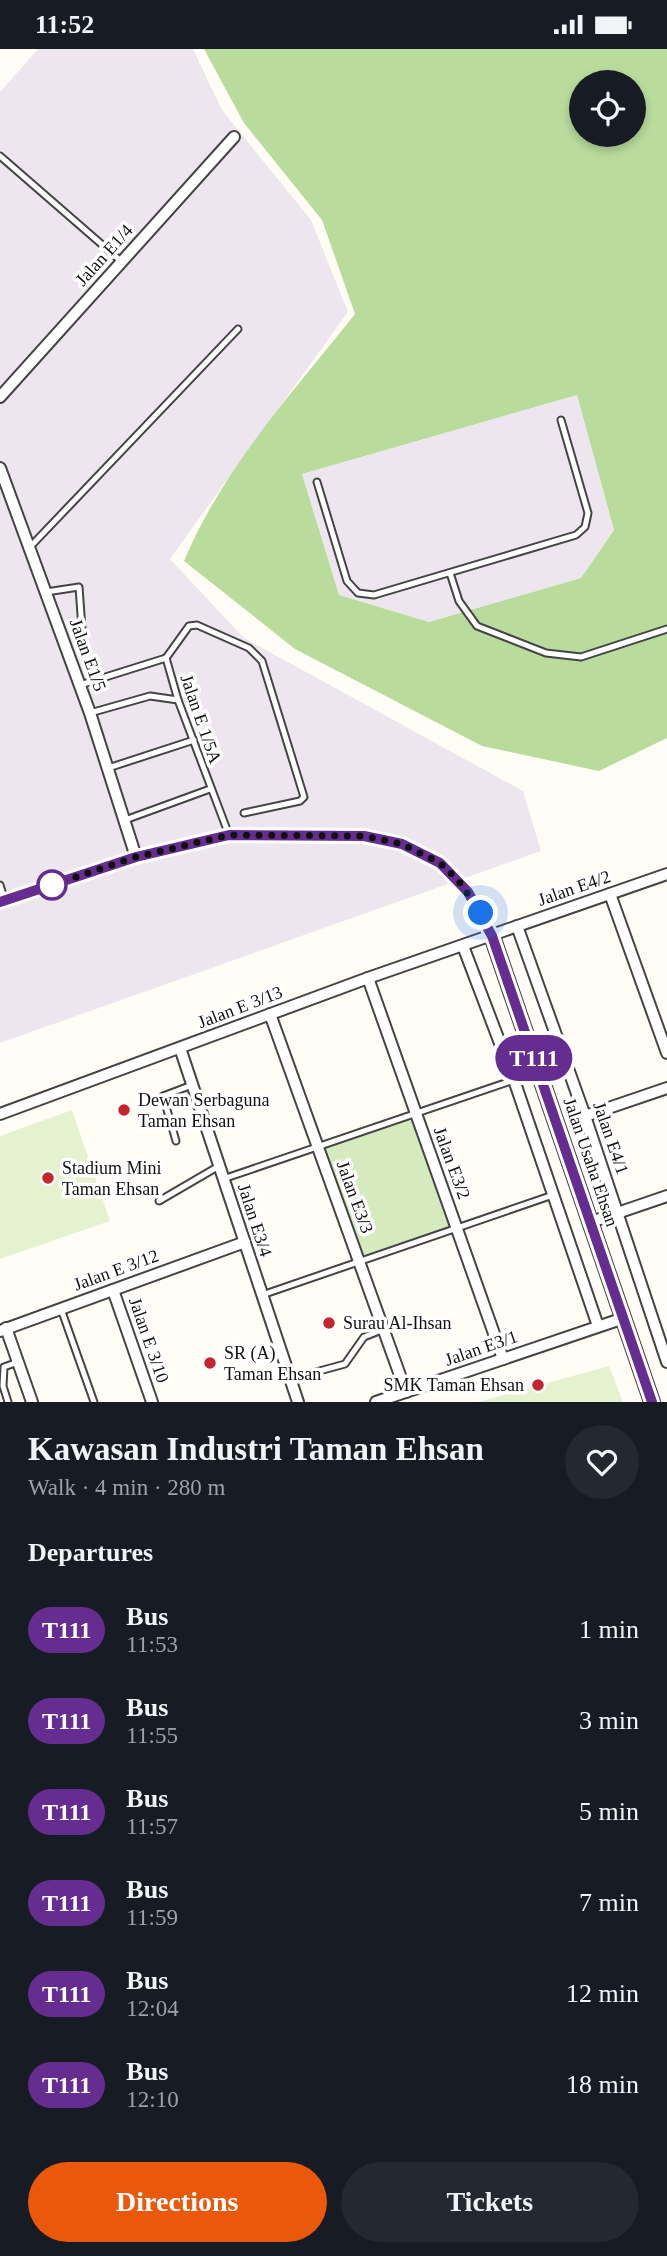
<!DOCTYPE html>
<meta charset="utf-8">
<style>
body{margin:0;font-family:"Times New Roman",serif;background:#242831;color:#f1f3f6;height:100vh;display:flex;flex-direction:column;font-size:26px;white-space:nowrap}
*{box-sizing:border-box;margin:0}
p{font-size:23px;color:#9ea1a6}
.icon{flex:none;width:38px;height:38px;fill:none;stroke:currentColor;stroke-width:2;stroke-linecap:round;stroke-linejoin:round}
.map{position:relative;height:1353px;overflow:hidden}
.panel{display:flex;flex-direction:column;background:#171b24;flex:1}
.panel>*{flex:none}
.badge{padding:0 14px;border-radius:23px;font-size:24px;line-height:46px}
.tools{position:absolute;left:569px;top:21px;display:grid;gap:14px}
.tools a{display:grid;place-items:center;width:77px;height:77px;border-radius:50%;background:#171b24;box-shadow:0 4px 10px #0003;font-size:35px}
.you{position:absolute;width:35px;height:35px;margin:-18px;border:5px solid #fff;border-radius:50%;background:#1a73e8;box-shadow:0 0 0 10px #1a73e833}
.map>.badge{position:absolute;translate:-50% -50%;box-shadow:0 0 0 4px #fff}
h2{padding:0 28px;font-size:26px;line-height:63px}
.round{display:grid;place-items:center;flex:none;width:74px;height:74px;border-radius:37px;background:#242831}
.head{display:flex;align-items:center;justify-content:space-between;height:119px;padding:0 28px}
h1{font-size:33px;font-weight:700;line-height:52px}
.primary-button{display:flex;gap:14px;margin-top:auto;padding:14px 28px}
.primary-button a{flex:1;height:80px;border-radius:42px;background:#ea580c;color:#fff;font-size:28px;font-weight:700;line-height:80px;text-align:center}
.primary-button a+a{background:#242831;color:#f1f3f6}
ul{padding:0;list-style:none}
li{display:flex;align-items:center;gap:21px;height:91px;padding:0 28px}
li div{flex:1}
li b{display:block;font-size:26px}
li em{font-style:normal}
li .badge{min-width:77px;font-weight:700;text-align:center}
.status{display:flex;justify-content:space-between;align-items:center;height:49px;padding:0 35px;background:#171b24;direction:ltr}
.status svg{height:19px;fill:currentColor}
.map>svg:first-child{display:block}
.industrial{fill:#eee6ef}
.green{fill:#d5ebbd}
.forest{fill:#b9dc9c;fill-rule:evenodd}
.pitch{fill:#e6f2cf}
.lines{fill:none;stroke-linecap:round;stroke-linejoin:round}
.service-casing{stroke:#444;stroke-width:9}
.minor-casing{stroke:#444;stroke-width:14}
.tertiary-casing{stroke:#444;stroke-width:18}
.service{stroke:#fff;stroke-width:5}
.minor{stroke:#fff;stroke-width:10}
.tertiary{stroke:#fff;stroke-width:14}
.line-casing{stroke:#fff;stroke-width:16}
.line{stroke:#662d91;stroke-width:10}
.walk{stroke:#111;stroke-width:7;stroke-dasharray:0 12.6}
.stop-dot{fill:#fff;stroke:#662d91;stroke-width:3.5}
.poi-dot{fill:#c4262e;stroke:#fff;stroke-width:2.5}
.labels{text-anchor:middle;stroke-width:7;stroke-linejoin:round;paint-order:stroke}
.street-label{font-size:18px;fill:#111;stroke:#fff}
.poi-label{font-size:18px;fill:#111;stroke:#fff;text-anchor:start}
</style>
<div class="status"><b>11:52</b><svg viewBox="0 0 49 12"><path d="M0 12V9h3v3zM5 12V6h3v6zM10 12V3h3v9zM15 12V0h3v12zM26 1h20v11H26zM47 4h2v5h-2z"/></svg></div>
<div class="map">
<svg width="667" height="1353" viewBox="0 0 667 1353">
<rect width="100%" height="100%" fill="#fffdf5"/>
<!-- industrial -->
<g class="industrial">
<polygon points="38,0 193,0 222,61 311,171 348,263 170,510 244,589 523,742 541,802 0,994 0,43"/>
<polygon points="577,346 614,481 581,529 429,573 339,546 302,425"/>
</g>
<!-- green -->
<polygon class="green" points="416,1064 457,1180 360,1213 318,1098"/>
<!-- forest -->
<path class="forest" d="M204,0H667V689L599,722L482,697L295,600L184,512C223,419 293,343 355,265L322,171L244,74ZM581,33H634V86H581ZM577,346L614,481L581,529L429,573L339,546L302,425Z"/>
<!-- pitch -->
<g class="pitch">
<polygon points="72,1061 110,1172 0,1210 0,1087"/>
<polygon points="609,1317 623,1353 478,1353"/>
</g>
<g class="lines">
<defs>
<g id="service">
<polyline points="0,107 122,213"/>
<polyline points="317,433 347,532 358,544 374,546 576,486 585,478 588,464 561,371"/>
<polyline points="30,498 238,280"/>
<polyline points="450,524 459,552 477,577 546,604 581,608 667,580"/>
<polyline points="46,543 79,538 82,580"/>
<polyline points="166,609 189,577 197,576 249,599 262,612 304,748 300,752 244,764"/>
<polyline points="166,609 178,651 229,786"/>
<polyline points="80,636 166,609"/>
<polyline points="90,664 150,647 178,651"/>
<polyline points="108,719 194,691"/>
<polyline points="125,771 210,740"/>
<polyline points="0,836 5,852"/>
<polyline points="176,1092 163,1047 192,1036"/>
<polyline points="223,1130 514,1031"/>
<polyline points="159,1152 219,1117"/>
<polyline points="262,1246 553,1146"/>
<polyline points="61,1260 94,1353"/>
<polyline points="290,1330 345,1315 364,1288 384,1280"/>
<polyline points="8,1353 3,1337 4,1318 18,1313"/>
</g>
<g id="minor">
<polyline points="0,348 234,88"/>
<polyline points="0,419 90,664 136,808"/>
<polyline points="610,845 667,1004"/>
<polyline points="0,853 136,808 229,786 364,787 402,795 440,814 468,843 492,887"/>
<polyline points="517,877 585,1067 667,1313"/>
<polyline points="463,897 514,1031 598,1277"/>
<polyline points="368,929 503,1310"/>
<polyline points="270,965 406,1343"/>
<polyline points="180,999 298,1353"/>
<polyline points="0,1065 368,929 667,825"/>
<polyline points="585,1067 667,1039"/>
<polyline points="591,1173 667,1147"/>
<polyline points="113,1241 152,1353"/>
<polyline points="6,1279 32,1353"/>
<polyline points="0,1282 245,1193"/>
<polyline points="376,1353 624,1269"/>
</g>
<polyline id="tertiary" points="492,887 652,1353"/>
</defs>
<!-- service casing -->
<use href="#service" class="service-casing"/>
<!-- minor casing -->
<use href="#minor" class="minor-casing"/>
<!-- tertiary casing -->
<use href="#tertiary" class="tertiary-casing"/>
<!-- service -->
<use href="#service" class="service"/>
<!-- minor -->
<use href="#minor" class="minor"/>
<!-- tertiary -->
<use href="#tertiary" class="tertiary"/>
</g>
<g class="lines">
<defs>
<polyline id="line" points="0,853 136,808 229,786 364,787 402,795 440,814 468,843 492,887 652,1353"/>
</defs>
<!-- line casing -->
<use href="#line" class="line-casing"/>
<!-- line -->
<use href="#line" class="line"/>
<!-- walk -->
<polyline class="walk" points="52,836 136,808 229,786 364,787 402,795 440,814 458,831 481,864"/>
</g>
<!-- markers -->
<circle class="stop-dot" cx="52" cy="836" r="14"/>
<g class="poi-dot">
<circle cx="124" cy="1061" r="7"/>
<circle cx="48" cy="1129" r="7"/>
<circle cx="329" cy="1274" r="7"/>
<circle cx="210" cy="1314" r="7"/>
<circle cx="538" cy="1336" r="7"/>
</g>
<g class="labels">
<!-- street labels -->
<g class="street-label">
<text transform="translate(104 206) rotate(-48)" y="6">Jalan E1/4</text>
<text transform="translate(88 606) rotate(70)" y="6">Jalan E1/5</text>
<text transform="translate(201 670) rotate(71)" y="6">Jalan E 1/5A</text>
<text transform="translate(574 839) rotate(-19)" y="6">Jalan E4/2</text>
<text transform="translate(240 958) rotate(-21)" y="6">Jalan E 3/13</text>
<text transform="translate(611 1089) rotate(71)" y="6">Jalan E4/1</text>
<text transform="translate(591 1113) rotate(71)" y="6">Jalan Usaha Ehsan</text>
<text transform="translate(452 1114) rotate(70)" y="6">Jalan E3/2</text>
<text transform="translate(355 1148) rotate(70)" y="6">Jalan E3/3</text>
<text transform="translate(255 1171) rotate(72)" y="6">Jalan E3/4</text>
<text transform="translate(116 1221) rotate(-20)" y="6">Jalan E 3/12</text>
<text transform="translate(149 1291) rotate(71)" y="6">Jalan E 3/10</text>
<text transform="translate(481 1299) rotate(-19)" y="6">Jalan E3/1</text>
</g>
<!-- poi labels -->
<g class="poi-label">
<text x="138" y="1057">Dewan Serbaguna<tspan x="138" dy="21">Taman Ehsan</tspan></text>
<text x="62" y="1125">Stadium Mini<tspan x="62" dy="21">Taman Ehsan</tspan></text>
<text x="343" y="1280">Surau Al-Ihsan</text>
<text x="224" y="1310">SR (A)<tspan x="224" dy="21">Taman Ehsan</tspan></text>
<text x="524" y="1342" text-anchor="end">SMK Taman Ehsan</text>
</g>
</g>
</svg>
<div class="tools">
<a><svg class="icon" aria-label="locate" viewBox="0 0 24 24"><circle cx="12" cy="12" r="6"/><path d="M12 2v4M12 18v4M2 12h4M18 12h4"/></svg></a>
</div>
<div class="you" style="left:481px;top:864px"></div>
<b class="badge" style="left:534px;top:1009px;background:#662d91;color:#fff">T111</b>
</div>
<section class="panel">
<div class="head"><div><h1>Kawasan Industri Taman Ehsan</h1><p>Walk · 4 min · 280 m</p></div><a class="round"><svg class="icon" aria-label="heart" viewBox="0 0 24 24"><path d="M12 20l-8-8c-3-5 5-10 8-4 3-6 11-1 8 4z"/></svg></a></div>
<h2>Departures</h2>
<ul>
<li><span class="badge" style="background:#662d91;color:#fff">T111</span><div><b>Bus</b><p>11:53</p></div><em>1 min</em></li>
<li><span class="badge" style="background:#662d91;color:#fff">T111</span><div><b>Bus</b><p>11:55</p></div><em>3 min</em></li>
<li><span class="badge" style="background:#662d91;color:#fff">T111</span><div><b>Bus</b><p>11:57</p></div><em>5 min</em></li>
<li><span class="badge" style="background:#662d91;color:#fff">T111</span><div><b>Bus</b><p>11:59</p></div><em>7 min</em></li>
<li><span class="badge" style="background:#662d91;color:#fff">T111</span><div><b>Bus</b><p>12:04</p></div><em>12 min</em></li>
<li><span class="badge" style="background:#662d91;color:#fff">T111</span><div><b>Bus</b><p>12:10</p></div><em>18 min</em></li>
</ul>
<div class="primary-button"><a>Directions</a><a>Tickets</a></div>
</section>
